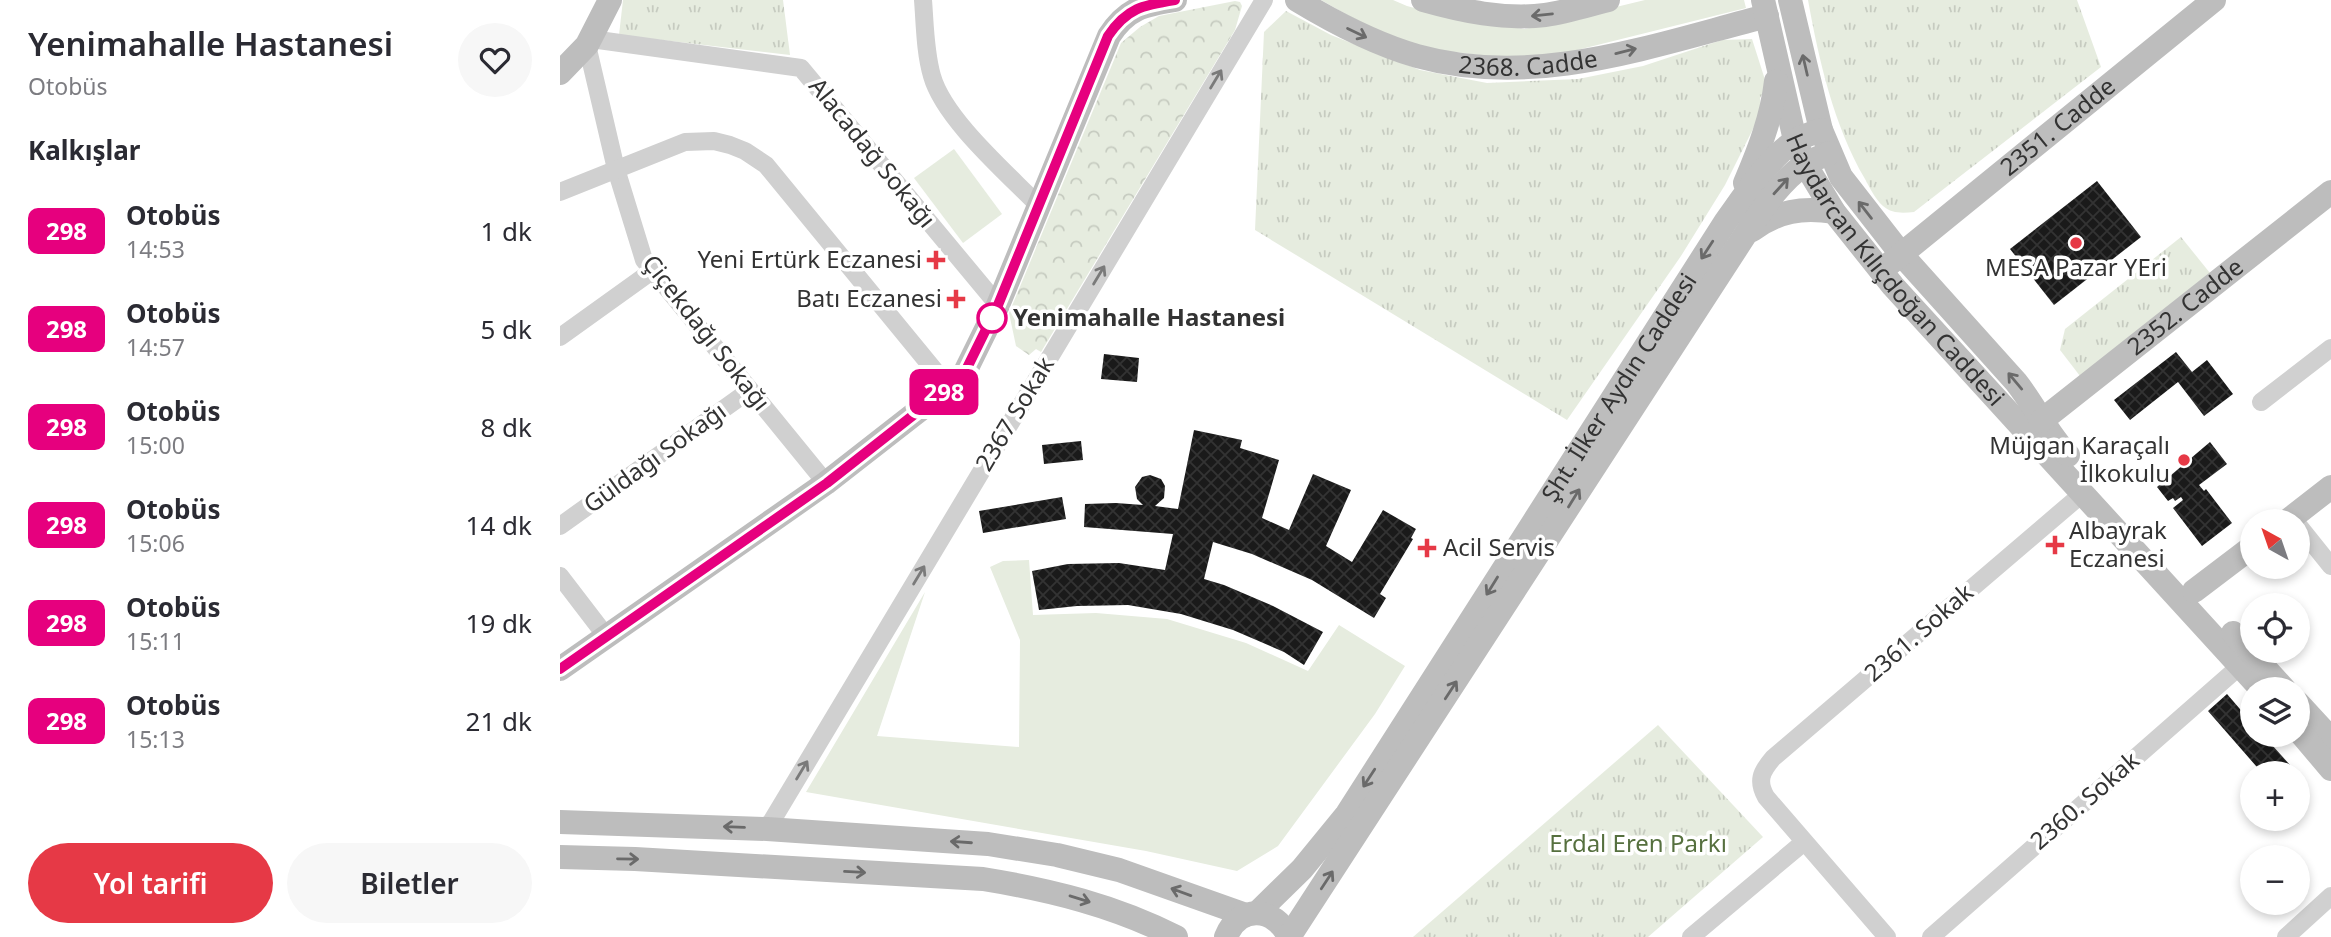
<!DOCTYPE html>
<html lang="tr">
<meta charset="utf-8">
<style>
body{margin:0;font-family:"Noto Sans",sans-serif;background:#f7f7f7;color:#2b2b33;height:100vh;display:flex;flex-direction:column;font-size:26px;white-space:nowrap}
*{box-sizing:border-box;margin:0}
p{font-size:23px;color:#7c7c81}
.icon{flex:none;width:38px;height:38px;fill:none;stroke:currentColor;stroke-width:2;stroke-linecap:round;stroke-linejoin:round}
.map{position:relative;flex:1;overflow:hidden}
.panel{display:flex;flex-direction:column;background:#fff;width:560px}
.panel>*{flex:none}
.badge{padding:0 14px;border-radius:10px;font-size:24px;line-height:46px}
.needle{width:46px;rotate:320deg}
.fabs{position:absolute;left:1680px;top:509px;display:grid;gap:14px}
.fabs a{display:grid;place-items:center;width:70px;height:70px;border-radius:50%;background:#fff;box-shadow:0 4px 10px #0003;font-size:35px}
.map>.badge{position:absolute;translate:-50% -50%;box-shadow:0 0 0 4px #fff}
h2{padding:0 28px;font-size:26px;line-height:63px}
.round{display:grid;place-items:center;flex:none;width:74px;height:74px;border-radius:37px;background:#f7f7f7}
.summary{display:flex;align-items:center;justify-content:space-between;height:119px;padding:0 28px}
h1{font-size:33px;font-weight:600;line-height:52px}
.button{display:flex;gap:14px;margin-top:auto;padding:14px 28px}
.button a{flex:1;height:80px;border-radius:42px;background:#e63946;color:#fff;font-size:28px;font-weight:600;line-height:80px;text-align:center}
.button a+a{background:#f7f7f7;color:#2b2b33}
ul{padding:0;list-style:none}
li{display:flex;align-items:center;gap:21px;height:98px;padding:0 28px}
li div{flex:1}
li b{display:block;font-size:26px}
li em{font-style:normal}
li .badge{min-width:77px;font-weight:700;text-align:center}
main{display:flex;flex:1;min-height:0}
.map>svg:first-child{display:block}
.grass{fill:#e6ecdf}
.forest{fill:url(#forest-crowns)}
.park{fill:url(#park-tufts)}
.building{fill:url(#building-cross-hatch)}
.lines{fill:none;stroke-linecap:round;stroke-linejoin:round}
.street{stroke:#d0d0d0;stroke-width:18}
.secondary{stroke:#bdbdbd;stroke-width:24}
.oneway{stroke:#6a6a6a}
.oneway2{stroke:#7a7a7a}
.line-casing{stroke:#fff;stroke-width:16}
.line{stroke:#e6007e;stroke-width:10}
.poi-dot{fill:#e63946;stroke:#fff;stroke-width:2.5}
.stop-dot{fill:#fff;stroke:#e6007e;stroke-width:3.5}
.labels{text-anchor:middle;stroke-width:7;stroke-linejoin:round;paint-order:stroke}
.street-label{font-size:24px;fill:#333;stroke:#fff}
.poi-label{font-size:24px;fill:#333;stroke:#fff;text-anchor:end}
.stop-label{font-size:24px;font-weight:bold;fill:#333;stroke:#fff;text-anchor:start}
.park-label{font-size:24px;fill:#56703f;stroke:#fff}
</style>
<main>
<section class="panel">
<div class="summary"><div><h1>Yenimahalle Hastanesi</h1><p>Otobüs</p></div><a class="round"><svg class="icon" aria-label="heart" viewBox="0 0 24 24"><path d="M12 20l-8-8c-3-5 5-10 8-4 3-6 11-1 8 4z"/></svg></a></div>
<h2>Kalkışlar</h2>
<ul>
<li><span class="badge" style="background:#e6007e;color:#fff">298</span><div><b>Otobüs</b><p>14:53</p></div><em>1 dk</em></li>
<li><span class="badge" style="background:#e6007e;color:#fff">298</span><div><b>Otobüs</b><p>14:57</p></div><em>5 dk</em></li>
<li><span class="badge" style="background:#e6007e;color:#fff">298</span><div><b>Otobüs</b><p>15:00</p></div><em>8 dk</em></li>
<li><span class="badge" style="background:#e6007e;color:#fff">298</span><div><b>Otobüs</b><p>15:06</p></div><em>14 dk</em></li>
<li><span class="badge" style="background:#e6007e;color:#fff">298</span><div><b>Otobüs</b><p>15:11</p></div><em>19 dk</em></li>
<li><span class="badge" style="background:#e6007e;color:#fff">298</span><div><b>Otobüs</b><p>15:13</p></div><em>21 dk</em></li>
</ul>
<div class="button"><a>Yol tarifi</a><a>Biletler</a></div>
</section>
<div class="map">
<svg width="1771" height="937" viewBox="0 0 1771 937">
<defs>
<pattern id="forest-crowns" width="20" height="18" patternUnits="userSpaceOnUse" patternTransform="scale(1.75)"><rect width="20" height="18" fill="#e6ecdf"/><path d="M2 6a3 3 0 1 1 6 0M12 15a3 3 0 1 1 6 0" fill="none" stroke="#c6cbc0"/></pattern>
<pattern id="park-tufts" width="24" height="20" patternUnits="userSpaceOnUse" patternTransform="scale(1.75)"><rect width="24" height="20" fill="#e6ecdf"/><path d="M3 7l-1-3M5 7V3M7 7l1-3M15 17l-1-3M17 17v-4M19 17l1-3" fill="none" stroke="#c6cbc0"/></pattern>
<pattern id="building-cross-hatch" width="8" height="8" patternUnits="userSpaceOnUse" patternTransform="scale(1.75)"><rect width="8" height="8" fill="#1a1a1a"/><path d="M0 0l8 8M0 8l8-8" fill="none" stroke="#333"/></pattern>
</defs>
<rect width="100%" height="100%" fill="#fff"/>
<!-- grass -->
<g class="grass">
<polygon points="761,0 833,0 847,6 903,21 965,29 1085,0 1184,0 1186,8 973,61 876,50 830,36 789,16"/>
<polygon points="394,149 442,214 403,243 354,178"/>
<polygon points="469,560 473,615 536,613 607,619 686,643 748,671 779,625 845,666 815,714 718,846 677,871 586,851 246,792 365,592 317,736 459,747 460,640 430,567 443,561"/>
</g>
<!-- forest -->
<polygon class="forest" points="675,1 680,2 682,6 675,30 481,352 476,349 469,355 456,346 449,313 561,43 580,27 599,16"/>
<!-- park -->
<g class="park">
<polygon points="63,0 223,0 230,55 59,35"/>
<path d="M1248,0H1517L1541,67L1354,212C1343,213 1332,214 1323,206C1315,199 1310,188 1305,179C1274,126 1259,61 1248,0Z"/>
<polygon points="726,11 771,35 860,70 927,83 1018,79 1083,66 1162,40 1192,39 1207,86 1200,98 1201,113 1165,185 1121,256 1007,420 695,230 704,32"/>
<polygon points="1621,237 1650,273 1520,376 1500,350 1505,329"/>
<polygon points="1098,725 1203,837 1088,937 853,937"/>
</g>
<!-- building -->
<g class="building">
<polygon points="1537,181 1581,237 1494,305 1450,249"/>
<polygon points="1616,352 1632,372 1647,360 1673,394 1644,416 1618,382 1570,420 1554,400"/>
<polygon points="544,354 579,358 577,382 541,379"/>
<polygon points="634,430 682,440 680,448 719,460 702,518 729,530 753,474 791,490 766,546 792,562 823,510 856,529 851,538 853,539 820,594 826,598 814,618 752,580 692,554 653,542 644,579 664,585 713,606 763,632 744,665 724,652 673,630 621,614 568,605 517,606 479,610 472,571 508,564 559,563 605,570 613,534 524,527 525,504 556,503 583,505 577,499 575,487 582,477 590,475 601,479 605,486 604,498 595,506 618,509"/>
<polygon points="521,441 523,460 484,464 482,445"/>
<polygon points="1650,442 1667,464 1639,485 1644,491 1646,489 1672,523 1642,546 1613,508 1623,500 1621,497 1615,501 1613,498 1608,501 1597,487"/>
<polygon points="502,497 506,519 423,533 419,511"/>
<polygon points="1667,694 1692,723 1692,735 1703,735 1730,765 1721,774 1703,774 1648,711"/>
</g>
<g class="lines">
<!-- street -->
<g class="street">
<path d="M363,0C365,25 365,52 372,76C384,119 447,173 479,206"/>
<polyline points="31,39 241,68 438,305"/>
<polyline points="27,45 56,169 84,260 266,483"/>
<polyline points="0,192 125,142 154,141 170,145 185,151 206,165 389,388"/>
<polyline points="0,337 92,271"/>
<polyline points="1701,402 1771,348"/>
<polyline points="1738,525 1771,566"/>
<polyline points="0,526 190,390"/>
<polyline points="0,576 46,636"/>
<polyline points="207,829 704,0"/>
<polyline points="1131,937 1244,842"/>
<path d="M1327,937L1206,797C1197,781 1201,772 1213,758L1522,494"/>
<polyline points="1371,937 1680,666"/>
<polyline points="1726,937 1771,896"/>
</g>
<!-- secondary -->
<g class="secondary">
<path id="s1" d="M737,0C775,23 815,44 857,56C975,89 1093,45 1207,16"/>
<path d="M863,0C902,11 944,20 985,15C1006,12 1028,5 1048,0"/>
<path id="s2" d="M1203,0L1235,140L1245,164L1274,212L1333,286L1702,690"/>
<path d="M1230,0L1261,130L1281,177L1341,254L1456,382C1475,406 1487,433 1508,455"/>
<polyline points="0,73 27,45 50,0"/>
<path d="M1185,183C1199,150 1212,117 1216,81"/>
<path d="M1192,230C1218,211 1242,207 1274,212"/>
<path id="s3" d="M1328,265L1654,0"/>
<path id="s4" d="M1481,421L1771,192"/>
<polyline points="1726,522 1771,487"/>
<polyline points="1634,591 1692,547"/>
<polyline points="1673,633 1725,690"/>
<path d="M0,669L266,483L398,380L405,372L438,305L549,36C567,8 584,5 615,0"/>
<polyline points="1738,703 1771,739"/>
<polyline points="1738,730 1771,769"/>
<polyline points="0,822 207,829 428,844 497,855 559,870 686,915"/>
<path d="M0,857L75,859L423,879C491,890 555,906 616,937"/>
<path id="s5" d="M697,913L742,869L787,814L1166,221C1185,195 1209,157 1235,141C1243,136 1253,133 1261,130"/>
<path d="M666,937C679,904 715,907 729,937"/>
<path d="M729,937L1185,235C1202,210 1219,182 1244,165C1251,160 1261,157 1270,153"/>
</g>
</g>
<!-- one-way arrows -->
<defs><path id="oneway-shaft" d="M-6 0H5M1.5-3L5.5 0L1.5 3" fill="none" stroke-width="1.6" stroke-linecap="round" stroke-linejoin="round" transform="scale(1.75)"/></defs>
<g class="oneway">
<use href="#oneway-shaft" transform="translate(982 15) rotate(174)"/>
<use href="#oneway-shaft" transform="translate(797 33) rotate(26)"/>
<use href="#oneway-shaft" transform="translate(1066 51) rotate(-14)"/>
<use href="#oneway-shaft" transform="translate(1245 65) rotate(-103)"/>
<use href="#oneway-shaft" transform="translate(1221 186) rotate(-48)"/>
<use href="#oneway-shaft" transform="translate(1305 210) rotate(-128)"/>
<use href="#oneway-shaft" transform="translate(1147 250) rotate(123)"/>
<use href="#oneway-shaft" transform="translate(1455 381) rotate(-130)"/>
<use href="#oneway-shaft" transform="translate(1014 498) rotate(-58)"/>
<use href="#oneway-shaft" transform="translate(932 586) rotate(122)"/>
<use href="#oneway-shaft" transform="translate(891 690) rotate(-57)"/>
<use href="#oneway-shaft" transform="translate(809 778) rotate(123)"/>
<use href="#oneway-shaft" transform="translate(174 827) rotate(-178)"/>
<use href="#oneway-shaft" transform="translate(401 842) rotate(-176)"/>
<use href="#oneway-shaft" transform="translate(68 859) rotate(1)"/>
<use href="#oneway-shaft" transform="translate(295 872) rotate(3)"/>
<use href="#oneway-shaft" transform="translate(767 880) rotate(-57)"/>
<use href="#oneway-shaft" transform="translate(621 892) rotate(-160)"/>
<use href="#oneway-shaft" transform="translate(520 899) rotate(17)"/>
</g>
<g class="oneway2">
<use href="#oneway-shaft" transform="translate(656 79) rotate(-59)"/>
<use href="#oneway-shaft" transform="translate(539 275) rotate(-59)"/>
<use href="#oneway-shaft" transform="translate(359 575) rotate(-59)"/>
<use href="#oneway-shaft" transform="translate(242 770) rotate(-59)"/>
</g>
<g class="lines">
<defs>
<path id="line" d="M0,669L267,483L398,380L405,372L438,305L548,36C567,8 583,5 615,0"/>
</defs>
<!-- line casing -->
<use href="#line" class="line-casing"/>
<!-- line -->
<use href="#line" class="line"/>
</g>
<!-- markers -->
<g class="poi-dot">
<circle cx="1516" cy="243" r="7"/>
<path d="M372.5 249.5h7v7h7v7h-7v7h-7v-7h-7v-7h7z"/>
<path d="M392.5 288.5h7v7h7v7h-7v7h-7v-7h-7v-7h7z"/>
<circle cx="1624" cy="460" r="7"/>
<path d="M1491.5 534.5h7v7h7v7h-7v7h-7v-7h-7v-7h7z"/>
<path d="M863.5 537.5h7v7h7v7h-7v7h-7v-7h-7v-7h7z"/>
</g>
<circle class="stop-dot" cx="432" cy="318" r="14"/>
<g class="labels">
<!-- street labels -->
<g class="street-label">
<text dy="8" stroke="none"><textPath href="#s1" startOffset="245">2368. Cadde</textPath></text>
<text dy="8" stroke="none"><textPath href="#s3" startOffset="219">2351. Cadde</textPath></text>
<text transform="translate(312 153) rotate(51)" y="8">Alacadağ Sokağı</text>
<text dy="8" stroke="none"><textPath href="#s2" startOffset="308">Haydarcan Kılıçdoğan Caddesi</textPath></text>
<text dy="8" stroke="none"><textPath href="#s4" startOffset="184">2352. Cadde</textPath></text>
<text transform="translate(146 333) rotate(52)" y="8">Çiçekdağı Sokağı</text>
<text dy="8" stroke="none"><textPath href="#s5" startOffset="640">Şht. İlker Aydın Caddesi</textPath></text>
<text transform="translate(455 414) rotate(-59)" y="8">2367 Sokak</text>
<text transform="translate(95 458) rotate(-36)" y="8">Güldağı Sokağı</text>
<text transform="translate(1359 633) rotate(-41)" y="8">2361. Sokak</text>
<text transform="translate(1525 801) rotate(-41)" y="8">2360. Sokak</text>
</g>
<!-- poi labels -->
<g class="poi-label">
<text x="362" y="268">Yeni Ertürk Eczanesi</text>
<text x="1516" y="276" text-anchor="middle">MESA Pazar YEri</text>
<text x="382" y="307">Batı Eczanesi</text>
<text x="1610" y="454">Müjgan Karaçalı<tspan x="1610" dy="28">İlkokulu</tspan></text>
<text x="1509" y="539" text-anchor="start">Albayrak<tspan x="1509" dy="28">Eczanesi</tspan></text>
<text x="883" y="556" text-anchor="start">Acil Servis</text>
</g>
<!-- stop labels -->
<g class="stop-label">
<text x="453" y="326">Yenimahalle Hastanesi</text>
</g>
<!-- park labels -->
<g class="park-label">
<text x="1078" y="852">Erdal Eren Parkı</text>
</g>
</g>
</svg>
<div class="fabs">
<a><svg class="needle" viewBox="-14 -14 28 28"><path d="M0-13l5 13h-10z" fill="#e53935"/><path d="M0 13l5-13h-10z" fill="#7c7c81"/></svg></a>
<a><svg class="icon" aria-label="locate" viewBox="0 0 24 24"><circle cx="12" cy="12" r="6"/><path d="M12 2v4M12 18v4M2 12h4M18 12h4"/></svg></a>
<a><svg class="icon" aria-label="layers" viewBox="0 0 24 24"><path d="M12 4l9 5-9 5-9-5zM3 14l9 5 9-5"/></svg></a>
<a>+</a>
<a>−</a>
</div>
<b class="badge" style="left:384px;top:392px;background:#e6007e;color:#fff">298</b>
</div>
</main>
